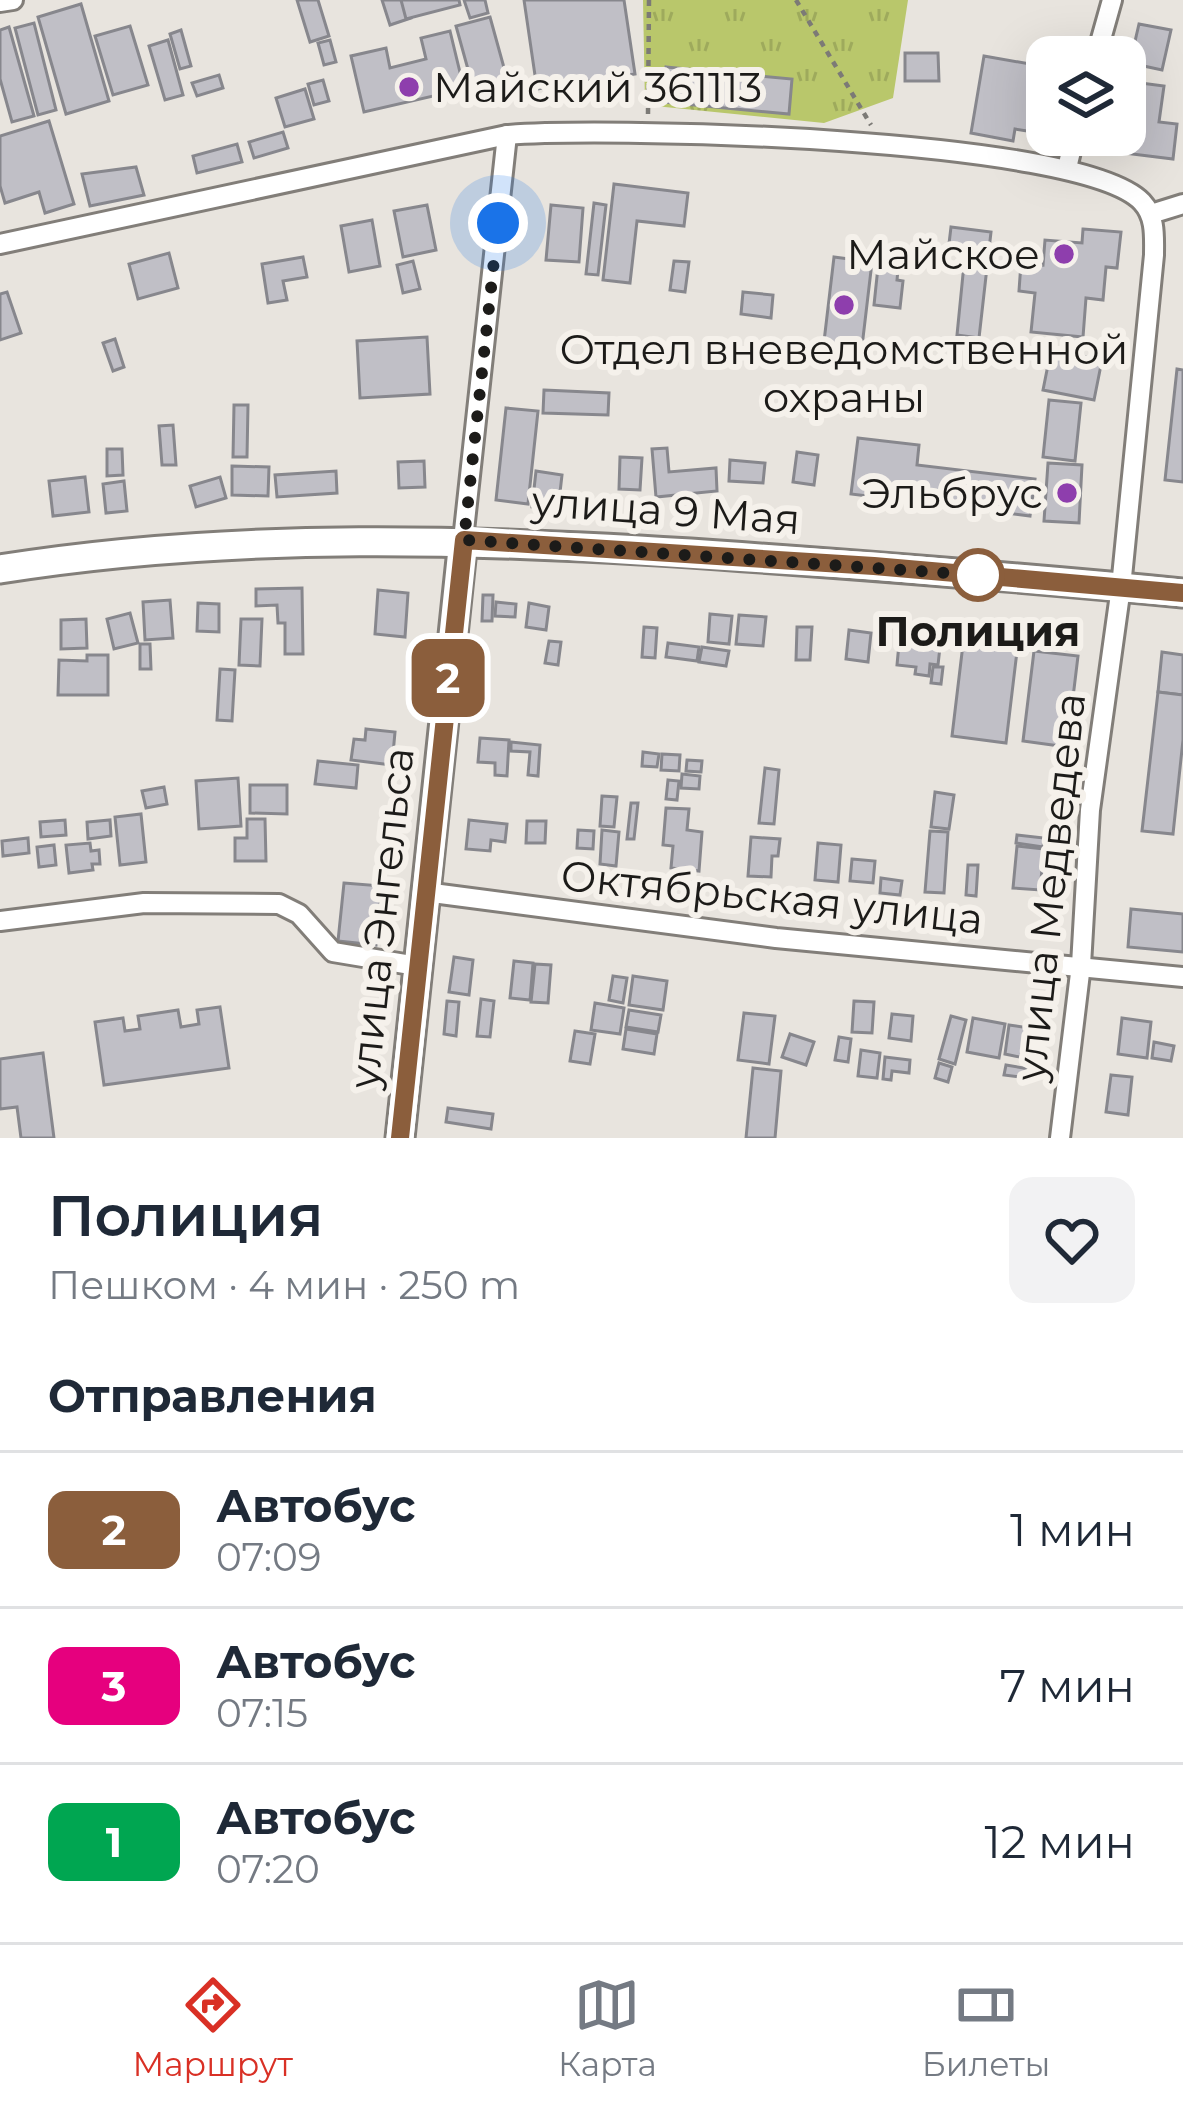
<!DOCTYPE html>
<html lang="ru">
<meta charset="utf-8">
<style>
body{margin:0;font-family:Montserrat,sans-serif;background:#f2f2f3;color:#1f2937;height:100vh;display:flex;flex-direction:column;font-size:45px;white-space:nowrap}
*{box-sizing:border-box;margin:0}
p{font-size:39px;color:#747a83}
.icon{flex:none;width:66px;height:66px;fill:none;stroke:currentColor;stroke-width:2;stroke-linecap:round;stroke-linejoin:round}
.map{position:relative;height:1138px;overflow:hidden}
.drawer{display:flex;flex-direction:column;background:#fff;flex:1}
.drawer>*{flex:none}
.badge{padding:0 24px;border-radius:18px;font-size:42px;line-height:78px}
.buttons{position:absolute;left:1026px;top:36px;display:grid;gap:24px}
.buttons a{display:grid;place-items:center;width:120px;height:120px;border-radius:24px;background:#fff;box-shadow:0 12px 48px #0002;font-size:60px}
.you{position:absolute;width:60px;height:60px;margin:-30px;border:9px solid #fff;border-radius:50%;background:#1a73e8;box-shadow:0 0 0 18px #1a73e833}
.map>.badge{position:absolute;translate:-50% -50%;box-shadow:0 0 0 6px #fff}
h2{padding:0 48px;font-size:45px;line-height:108px}
.round{display:grid;place-items:center;flex:none;width:126px;height:126px;border-radius:24px;background:#f2f2f3}
.summary{display:flex;align-items:center;justify-content:space-between;height:204px;padding:0 48px}
h1{font-size:57px;font-weight:600;line-height:90px}
ul{padding:0;list-style:none}
li{display:flex;align-items:center;gap:36px;height:156px;padding:0 48px;border-top:3px solid #e0e1e3}
li div{flex:1}
li b{display:block;font-size:45px}
li em{font-style:normal}
li .badge{min-width:132px;font-weight:700;text-align:center}
.tabs{display:flex;justify-content:space-around;align-items:center;height:168px;border-top:3px solid #e0e1e3;background:#fff;font-size:33px;color:#747a83}
.tabs a{display:grid;justify-items:center;gap:6px}
.tabs .selected{color:#d93025}
.map>svg:first-child{display:block}
.park{fill:url(#park-tufts)}
.building{fill:#c0bfc6;stroke:#87878d;stroke-width:3}
.lines{fill:none;stroke-linecap:round;stroke-linejoin:round}
.street-casing{stroke:#827e79;stroke-width:24}
.secondary-casing{stroke:#827e79;stroke-width:33}
.path{stroke:#7c7a76;stroke-width:4.5;stroke-dasharray:6 6;stroke-linecap:butt}
.street{stroke:#fff;stroke-width:18}
.secondary{stroke:#fff;stroke-width:27}
.line-casing{stroke:#fff;stroke-width:27}
.line{stroke:#8b5e3c;stroke-width:18}
.walk{stroke:#1c1b19;stroke-width:12;stroke-dasharray:0 21.6}
.poi-dot{fill:#8e3ead;stroke:#f5f1eb;stroke-width:4.5}
.stop-dot{fill:#fff;stroke:#8b5e3c;stroke-width:6}
.labels{text-anchor:middle;stroke-width:12;stroke-linejoin:round;paint-order:stroke}
.poi-label{font-size:42px;fill:#1c1b19;stroke:#f5f1eb;text-anchor:end}
.street-label{font-size:42px;fill:#1c1b19;stroke:#f5f1eb}
.stop-label{font-size:42px;font-weight:bold;fill:#1c1b19;stroke:#f5f1eb}
</style>
<div class="map">
<svg width="1183" height="1138" viewBox="0 0 1183 1138">
<defs>
<pattern id="park-tufts" width="24" height="20" patternUnits="userSpaceOnUse" patternTransform="scale(3)"><rect width="24" height="20" fill="#b9c76b"/><path d="M3 7l-1-3M5 7V3M7 7l1-3M15 17l-1-3M17 17v-4M19 17l1-3" fill="none" stroke="#9eaa5c"/></pattern>
</defs>
<rect width="100%" height="100%" fill="#e8e4de"/>
<!-- park -->
<polygon class="park" points="643,0 908,0 893,98 824,123 645,105"/>
<!-- building -->
<g class="building">
<polygon points="297,0 318,0 329,36 310,42"/>
<polygon points="382,0 405,0 411,18 390,25"/>
<polygon points="401,0 459,0 460,5 406,19"/>
<polygon points="464,0 485,0 488,13 470,18"/>
<polygon points="524,0 624,0 635,74 537,89"/>
<polygon points="81,4 109,101 66,114 38,17"/>
<polygon points="490,17 511,93 477,102 456,26"/>
<polygon points="34,23 56,110 38,115 15,28"/>
<polygon points="1139,24 1171,30 1162,70 1130,63"/>
<polygon points="130,26 148,85 113,95 95,36"/>
<polygon points="9,27 34,116 12,122 0,79 0,30"/>
<polygon points="181,30 191,66 180,69 170,34"/>
<polygon points="450,31 464,89 364,112 351,56 386,48 390,68 426,59 421,38"/>
<polygon points="168,40 183,95 165,100 149,46"/>
<polygon points="330,40 336,62 324,65 318,43"/>
<polygon points="905,53 938,53 939,81 905,81"/>
<polygon points="984,56 1047,67 1046,134 1015,129 1013,141 971,133"/>
<polygon points="666,67 792,79 789,114 662,102"/>
<polygon points="219,75 223,88 197,96 192,83"/>
<polygon points="323,80 329,101 314,105 308,84"/>
<polygon points="1133,82 1164,86 1159,122 1177,124 1173,159 1124,153"/>
<polygon points="305,89 314,119 285,127 276,98"/>
<polygon points="49,121 74,204 45,213 39,192 5,203 0,186 0,136"/>
<polygon points="283,132 288,148 254,158 249,142"/>
<polygon points="237,144 242,162 197,173 193,156"/>
<polygon points="136,167 144,195 90,206 82,174"/>
<polygon points="614,184 688,193 684,226 637,221 630,283 603,280"/>
<polygon points="594,203 606,205 598,275 586,274"/>
<polygon points="427,205 436,250 403,257 394,211"/>
<polygon points="551,205 583,208 579,262 546,260"/>
<polygon points="372,220 380,266 349,272 341,226"/>
<polygon points="951,227 991,232 979,338 957,335 965,254 948,252"/>
<polygon points="1083,229 1121,232 1117,268 1106,267 1103,300 1086,298 1083,337 1031,332 1035,293 1019,291 1021,263 1043,265 1045,240 1082,243"/>
<polygon points="880,248 900,250 897,280 903,281 900,308 874,305"/>
<polygon points="169,253 178,288 138,299 129,264"/>
<polygon points="303,257 307,277 283,281 287,300 268,303 262,264"/>
<polygon points="834,257 872,262 861,355 823,350"/>
<polygon points="413,261 420,289 403,293 397,265"/>
<polygon points="674,261 689,262 685,292 670,290"/>
<polygon points="7,292 21,333 0,340 0,294"/>
<polygon points="743,292 773,295 771,318 741,314"/>
<polygon points="427,337 430,394 360,398 357,341"/>
<polygon points="115,339 124,367 113,371 103,343"/>
<polygon points="1051,350 1102,360 1094,400 1043,390"/>
<polygon points="1177,369 1183,370 1183,482 1165,480"/>
<polygon points="544,390 609,393 608,415 543,413"/>
<polygon points="1049,400 1081,403 1075,461 1043,457"/>
<polygon points="234,405 248,405 247,457 233,457"/>
<polygon points="506,408 538,411 528,504 496,500"/>
<polygon points="173,425 176,465 162,465 159,426"/>
<polygon points="858,438 919,445 917,465 1035,479 1030,516 851,494"/>
<polygon points="667,448 669,472 716,468 717,491 656,497 652,449"/>
<polygon points="107,449 122,449 123,475 107,476"/>
<polygon points="797,452 818,455 814,485 793,482"/>
<polygon points="620,457 642,458 640,490 619,489"/>
<polygon points="730,460 765,463 763,483 729,481"/>
<polygon points="424,461 425,487 399,488 398,462"/>
<polygon points="1048,463 1082,465 1079,523 1044,521"/>
<polygon points="232,466 269,467 268,496 232,495"/>
<polygon points="336,471 337,493 277,497 275,475"/>
<polygon points="536,471 562,475 558,510 532,507"/>
<polygon points="85,477 89,512 53,516 49,481"/>
<polygon points="220,477 226,498 196,507 190,486"/>
<polygon points="124,481 127,511 106,513 103,484"/>
<polygon points="302,588 303,654 285,654 285,623 278,623 277,605 256,606 256,589"/>
<polygon points="378,590 408,593 405,637 375,634"/>
<polygon points="483,595 493,595 492,621 482,621"/>
<polygon points="170,600 173,638 145,640 143,602"/>
<polygon points="496,602 516,604 515,617 495,616"/>
<polygon points="198,603 219,604 219,632 197,631"/>
<polygon points="529,603 549,607 546,630 526,627"/>
<polygon points="130,613 138,643 114,649 107,619"/>
<polygon points="710,614 732,616 729,644 708,642"/>
<polygon points="739,615 766,617 763,646 736,644"/>
<polygon points="86,619 87,648 61,649 61,620"/>
<polygon points="241,619 262,619 260,666 239,665"/>
<polygon points="644,627 657,628 655,658 642,657"/>
<polygon points="797,627 812,627 810,660 796,660"/>
<polygon points="849,630 871,633 868,662 846,659"/>
<polygon points="900,633 941,638 938,665 930,664 929,676 915,674 916,667 897,665"/>
<polygon points="964,636 1018,643 1006,743 952,736"/>
<polygon points="549,641 561,642 558,665 545,663"/>
<polygon points="668,643 699,647 697,661 666,657"/>
<polygon points="140,644 150,644 151,669 140,669"/>
<polygon points="702,647 729,651 726,666 699,662"/>
<polygon points="1034,651 1078,656 1067,747 1023,741"/>
<polygon points="1162,652 1183,655 1183,695 1158,692"/>
<polygon points="87,655 108,655 108,695 58,695 59,660 87,661"/>
<polygon points="933,667 943,667 941,684 931,683"/>
<polygon points="220,669 235,670 232,721 217,720"/>
<polygon points="1158,692 1183,695 1183,740 1173,834 1142,831"/>
<polygon points="366,729 395,732 392,765 351,760 354,739 365,740"/>
<polygon points="480,738 509,740 507,776 495,775 495,763 478,762"/>
<polygon points="511,742 540,745 538,776 528,775 530,752 511,751"/>
<polygon points="643,752 659,754 657,767 642,766"/>
<polygon points="662,754 680,755 679,771 661,770"/>
<polygon points="687,760 702,761 701,772 686,771"/>
<polygon points="318,761 358,765 356,788 315,784"/>
<polygon points="765,768 779,770 774,824 759,823"/>
<polygon points="682,774 700,776 699,789 681,788"/>
<polygon points="238,778 241,826 199,829 196,781"/>
<polygon points="668,780 679,781 677,800 666,799"/>
<polygon points="250,785 287,785 287,814 250,813"/>
<polygon points="164,787 167,804 146,808 142,791"/>
<polygon points="935,792 954,795 949,829 931,827"/>
<polygon points="602,796 617,797 614,827 600,826"/>
<polygon points="631,803 638,803 634,839 627,839"/>
<polygon points="666,808 689,809 687,830 702,832 699,871 671,868 673,846 663,845"/>
<polygon points="141,814 146,862 120,865 115,817"/>
<polygon points="247,819 265,819 266,861 235,861 235,838 247,838"/>
<polygon points="65,820 66,835 41,837 40,822"/>
<polygon points="110,820 111,836 88,839 87,822"/>
<polygon points="469,820 507,824 505,842 491,840 490,851 466,849"/>
<polygon points="527,821 546,821 545,843 526,843"/>
<polygon points="578,830 594,831 593,849 577,848"/>
<polygon points="602,830 619,832 616,866 600,864"/>
<polygon points="930,831 948,832 944,893 925,892"/>
<polygon points="1017,835 1044,838 1043,847 1016,843"/>
<polygon points="751,837 780,839 778,856 772,856 771,877 748,876"/>
<polygon points="28,838 29,853 3,856 2,841"/>
<polygon points="90,843 91,851 99,850 100,864 92,864 93,870 69,873 66,845"/>
<polygon points="818,843 841,845 838,882 815,880"/>
<polygon points="54,845 56,865 39,867 37,847"/>
<polygon points="1017,846 1044,849 1040,890 1013,888"/>
<polygon points="852,859 875,861 873,883 850,881"/>
<polygon points="968,865 978,865 976,896 966,895"/>
<polygon points="881,878 902,881 900,895 880,893"/>
<polygon points="344,883 382,886 376,945 338,941"/>
<polygon points="1131,909 1183,914 1183,952 1128,947"/>
<polygon points="454,957 473,960 469,995 449,992"/>
<polygon points="514,961 533,963 530,1000 510,998"/>
<polygon points="535,964 551,965 548,1003 531,1002"/>
<polygon points="613,976 627,978 623,1003 609,1000"/>
<polygon points="633,976 667,981 663,1010 629,1005"/>
<polygon points="481,999 494,1001 490,1037 477,1036"/>
<polygon points="447,1001 459,1002 456,1036 444,1034"/>
<polygon points="854,1001 874,1002 872,1033 852,1032"/>
<polygon points="595,1003 624,1008 620,1034 591,1030"/>
<polygon points="220,1007 229,1068 104,1085 95,1022 123,1018 125,1031 140,1029 138,1016 178,1010 181,1027 199,1024 197,1010"/>
<polygon points="629,1010 661,1015 658,1032 626,1027"/>
<polygon points="744,1013 775,1016 769,1064 738,1060"/>
<polygon points="892,1014 913,1016 911,1041 889,1038"/>
<polygon points="951,1016 966,1020 955,1064 939,1059"/>
<polygon points="973,1018 1005,1024 999,1058 967,1052"/>
<polygon points="1122,1018 1151,1022 1147,1058 1118,1054"/>
<polygon points="1009,1025 1029,1028 1024,1058 1005,1054"/>
<polygon points="626,1029 657,1034 654,1054 623,1049"/>
<polygon points="575,1031 595,1034 590,1064 570,1061"/>
<polygon points="790,1034 814,1042 806,1065 782,1057"/>
<polygon points="839,1037 851,1039 848,1062 835,1060"/>
<polygon points="1154,1042 1174,1046 1171,1061 1152,1058"/>
<polygon points="861,1050 880,1053 877,1078 858,1076"/>
<polygon points="43,1053 54,1138 21,1138 17,1107 0,1109 0,1059"/>
<polygon points="885,1057 910,1060 909,1073 892,1071 891,1080 883,1079"/>
<polygon points="939,1063 952,1067 948,1082 935,1078"/>
<polygon points="1006,1065 1029,1069 1027,1078 1004,1075"/>
<polygon points="753,1068 781,1071 775,1138 746,1138"/>
<polygon points="1111,1075 1132,1077 1128,1115 1106,1112"/>
<polygon points="448,1108 493,1114 491,1129 446,1122"/>
</g>
<g class="lines">
<defs>
<g id="street">
<polyline points="0,2 13,0"/>
<polyline points="1096,57 1112,0"/>
<polyline points="1067,168 1075,135"/>
<polyline points="1151,214 1183,204"/>
<path d="M0,244L507,135C610,127 1080,137 1142,202C1156,217 1154,237 1154,255L1121,587L1090,810L1081,965L1060,1138"/>
<polyline points="463,540 507,135"/>
<polyline points="425,892 776,938 1183,977"/>
<polyline points="0,921 144,903 279,904 299,914 333,952 417,966"/>
</g>
<g id="secondary">
<path d="M0,569C238,531 480,539 719,555C874,566 1029,578 1183,593"/>
<polyline points="400,1138 463,540"/>
</g>
</defs>
<!-- street casing -->
<use href="#street" class="street-casing"/>
<!-- secondary casing -->
<use href="#secondary" class="secondary-casing"/>
<!-- path -->
<g class="path">
<polyline points="796,0 871,125"/>
<polyline points="648,114 649,0"/>
</g>
<!-- street -->
<use href="#street" class="street"/>
<!-- secondary -->
<use href="#secondary" class="secondary"/>
</g>
<g class="lines">
<defs>
<polyline id="line" points="400,1138 464,540 874,566 1183,593"/>
</defs>
<!-- line casing -->
<use href="#line" class="line-casing"/>
<!-- line -->
<use href="#line" class="line"/>
<!-- walk -->
<polyline class="walk" points="498,223 464,540 978,575"/>
</g>
<!-- markers -->
<g class="poi-dot">
<circle cx="409" cy="87" r="12"/>
<circle cx="1064" cy="254" r="12"/>
<circle cx="844" cy="305" r="12"/>
<circle cx="1067" cy="493" r="12"/>
</g>
<circle class="stop-dot" cx="978" cy="575" r="24"/>
<g class="labels">
<!-- poi labels -->
<g class="poi-label">
<text x="433" y="102" text-anchor="start">Майский 361113</text>
<text x="1040" y="269">Майское</text>
<text x="844" y="364" text-anchor="middle">Отдел вневедомственной<tspan x="844" dy="48">охраны</tspan></text>
<text x="1043" y="508">Эльбрус</text>
</g>
<!-- street labels -->
<g class="street-label">
<text transform="translate(666 510) rotate(4)" y="15">улица 9 Мая</text>
<text transform="translate(1050 887) rotate(-84)" y="15">улица Медведева</text>
<text transform="translate(772 897) rotate(6)" y="15">Октябрьская улица</text>
<text transform="translate(381 918) rotate(-84)" y="15">улица Энгельса</text>
</g>
<!-- stop labels -->
<g class="stop-label">
<text x="978" y="646">Полиция</text>
</g>
</g>
</svg>
<div class="buttons">
<a><svg class="icon" aria-label="layers" viewBox="0 0 24 24"><path d="M12 4l9 5-9 5-9-5zM3 14l9 5 9-5"/></svg></a>
</div>
<div class="you" style="left:498px;top:223px"></div>
<b class="badge" style="left:448px;top:678px;background:#8b5e3c;color:#fff">2</b>
</div>
<section class="drawer">
<div class="summary"><div><h1>Полиция</h1><p>Пешком · 4 мин · 250 m</p></div><a class="round"><svg class="icon" aria-label="heart" viewBox="0 0 24 24"><path d="M12 20l-8-8c-3-5 5-10 8-4 3-6 11-1 8 4z"/></svg></a></div>
<h2>Отправления</h2>
<ul>
<li><span class="badge" style="background:#8b5e3c;color:#fff">2</span><div><b>Автобус</b><p>07:09</p></div><em>1 мин</em></li>
<li><span class="badge" style="background:#e6007e;color:#fff">3</span><div><b>Автобус</b><p>07:15</p></div><em>7 мин</em></li>
<li><span class="badge" style="background:#00a651;color:#fff">1</span><div><b>Автобус</b><p>07:20</p></div><em>12 мин</em></li>
</ul>
</section>
<nav class="tabs">
<a class="selected"><svg class="icon" aria-label="directions" viewBox="0 0 24 24"><path d="M12 3l9 9-9 9-9-9zM9 14v-3h6M13 9l2 2-2 2"/></svg>Маршрут</a>
<a><svg class="icon" aria-label="map" viewBox="0 0 24 24"><path d="M3 6l6-2 6 2 6-2v14l-6 2-6-2-6 2zM9 4v14M15 6v14"/></svg>Карта</a>
<a><svg class="icon" aria-label="tickets" viewBox="0 0 24 24"><path d="M3 7h18v10H3zM15 7v10"/></svg>Билеты</a>
</nav>
